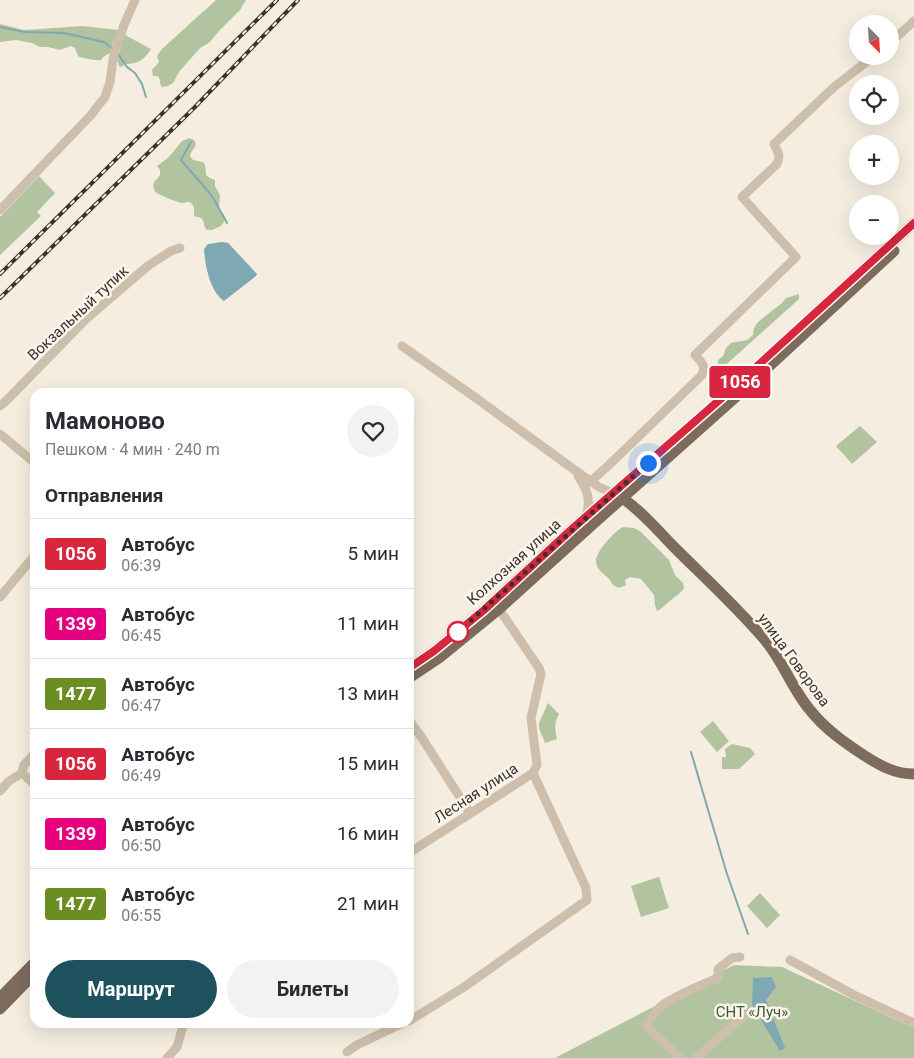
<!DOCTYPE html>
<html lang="ru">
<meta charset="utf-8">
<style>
body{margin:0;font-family:Roboto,sans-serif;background:#f2f2f3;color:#2b2b33;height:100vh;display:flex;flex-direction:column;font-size:19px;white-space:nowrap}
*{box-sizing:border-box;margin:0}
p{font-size:16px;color:#7c7c81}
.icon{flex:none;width:28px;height:28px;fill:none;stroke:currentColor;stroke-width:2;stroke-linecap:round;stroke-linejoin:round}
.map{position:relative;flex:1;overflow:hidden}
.panel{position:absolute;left:30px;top:388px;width:384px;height:640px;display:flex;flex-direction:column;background:#fff;border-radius:15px;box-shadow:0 5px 20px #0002}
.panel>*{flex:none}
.badge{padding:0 10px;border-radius:4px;font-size:18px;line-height:32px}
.needle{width:32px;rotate:156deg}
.controls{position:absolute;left:849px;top:15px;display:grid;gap:10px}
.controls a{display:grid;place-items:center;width:50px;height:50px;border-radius:50%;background:#fff;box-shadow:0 5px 20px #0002;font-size:25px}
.you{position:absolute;width:25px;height:25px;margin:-12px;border:4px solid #fff;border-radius:50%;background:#1a73e8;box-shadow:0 0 0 8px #1a73e833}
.map>.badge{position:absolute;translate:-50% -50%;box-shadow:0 0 0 2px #fff}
h2{padding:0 15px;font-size:19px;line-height:45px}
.round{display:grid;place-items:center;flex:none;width:52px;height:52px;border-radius:26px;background:#f2f2f3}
.overview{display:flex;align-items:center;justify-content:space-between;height:85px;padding:0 15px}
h1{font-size:24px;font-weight:700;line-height:38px}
.action{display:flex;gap:10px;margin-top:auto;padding:10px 15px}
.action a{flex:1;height:58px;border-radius:30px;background:#1e515e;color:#fff;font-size:20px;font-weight:700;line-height:58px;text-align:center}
.action a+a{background:#f2f2f3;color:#2b2b33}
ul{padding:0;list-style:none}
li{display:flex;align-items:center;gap:15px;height:70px;padding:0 15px;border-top:1px solid #e1e1e2}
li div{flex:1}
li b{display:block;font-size:19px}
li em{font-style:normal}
li .badge{min-width:55px;font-weight:700;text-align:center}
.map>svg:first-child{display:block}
.green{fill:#b2c49f}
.water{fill:#7ea9b2}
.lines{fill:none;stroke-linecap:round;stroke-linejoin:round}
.stream{stroke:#7ea9b2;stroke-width:2}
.minor{stroke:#cdbfab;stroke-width:9}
.major{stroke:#7d6b5b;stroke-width:11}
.rail-casing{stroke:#3b322a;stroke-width:4}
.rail{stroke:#fbf6ed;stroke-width:2;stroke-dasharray:5.5;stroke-linecap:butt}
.line-casing{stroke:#fff;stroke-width:11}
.line{stroke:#d7263d;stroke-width:8}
.walk{stroke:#3b322a;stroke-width:5;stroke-dasharray:0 9}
.stop-dot{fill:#fff;stroke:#d7263d;stroke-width:2.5}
.labels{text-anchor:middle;stroke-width:5;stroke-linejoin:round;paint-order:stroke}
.street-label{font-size:15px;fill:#3b322a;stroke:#fbf6ed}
.park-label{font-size:15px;fill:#435a2d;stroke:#fbf6ed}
</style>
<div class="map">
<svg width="914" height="1058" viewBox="0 0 914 1058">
<rect width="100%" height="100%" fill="#f4ede0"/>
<!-- green -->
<g class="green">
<path d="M216,0H246L240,10L219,31L210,42L200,48L179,72L173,83L168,86L162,87C159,83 161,80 158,76H153L152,70L159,62L157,56L162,49Z"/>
<path d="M0,24L24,30L83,26L118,30V34L113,42L110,53L103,57L101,60C97,61 81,58 78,56L75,48L71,46L60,50L48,47H40L32,43L16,40L0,42Z"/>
<path d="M124,35L127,36L151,49C148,55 141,62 134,63C127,65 129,62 121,67L119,66L117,59L124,38Z"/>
<path d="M189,138L194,140C199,147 191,149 190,156L193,160C207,163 205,161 206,175L210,178L215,180V186L220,195L219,208L225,217V220L221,226L212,230H207C203,226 205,222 202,219C201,217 196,217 194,216C194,212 195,206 191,203C188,201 186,203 183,203C178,203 160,195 155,192C151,182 155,182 160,175V170L157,166L168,158L182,141Z"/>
<polygon points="39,176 55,193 37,212 41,216 0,255 0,217"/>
<polygon points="799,294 799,299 720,370 718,368 718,360 723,356 726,348 731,343 747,340 753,335 754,328 758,322 782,303 786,298"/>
<polygon points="860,426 877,442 852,464 836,446"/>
<path d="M623,527L634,528L640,531L669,560L675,575L683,583L684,588C680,594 676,596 671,600C666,604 663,608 657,611L655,605L654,595L641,579L630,577L625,580L626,585C622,587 619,589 615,586C611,584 612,583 610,580C605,574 596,570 596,561C596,551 615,531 623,527Z"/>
<path d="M548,703L559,714C554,722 555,730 557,739L545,743L539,728V723Z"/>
<polygon points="713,721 729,741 717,752 700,732"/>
<polygon points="732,744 750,748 755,754 739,769 722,769 722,757 726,757 725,749"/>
<polygon points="659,877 669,908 641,917 631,886"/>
<polygon points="760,893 780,915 767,928 747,906"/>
<polygon points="734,965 782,967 914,1028 914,1058 555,1058"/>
</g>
<!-- water -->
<g class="water">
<path d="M222,242L228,243L230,245L257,274L256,276L224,301C210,292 205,265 204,249L208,244Z"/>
<polygon points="772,977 776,987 766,1000 785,1048 780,1051 752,1005 753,978"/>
</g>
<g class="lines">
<!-- stream -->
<g class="stream">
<polyline points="0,27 25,32 64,33 104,42 113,49"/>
<polyline points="118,54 127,67 135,73 142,84 146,97"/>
<polyline points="191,142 181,160 212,196 227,223"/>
<polyline points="691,752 727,874 748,934"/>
</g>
<!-- minor -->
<g class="minor">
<polyline points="890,43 914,21"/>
<polyline points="0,210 91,115 105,97 110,82 112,67 114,54 124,25 135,0"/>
<polyline points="402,346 476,398 576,471 599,487 617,495"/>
<polyline points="0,406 7,400 86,319 149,265 171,251 180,248"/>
<polyline points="0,434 35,463"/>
<path d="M578,476C588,491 591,499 586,517"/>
<path d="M590,482L609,465L702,375C706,365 702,363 695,355L796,257L742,197L777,164C781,155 778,152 774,144L834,87L874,56"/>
<polyline points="0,597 35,555"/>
<polyline points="499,609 539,668 541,674 531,718 537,765 533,773"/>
<polyline points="409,720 422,738 470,813"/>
<polyline points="22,773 24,765 35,753"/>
<polyline points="22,773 35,785"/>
<polyline points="0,791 9,781 22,773"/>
<polyline points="409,853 533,773"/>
<polyline points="790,960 854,995 914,1023"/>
<polyline points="409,1021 464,987 587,900 586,888 533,773"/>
<polyline points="347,1052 357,1045 405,1022"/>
<polyline points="167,1058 177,1047 184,1022"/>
<path d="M681,1058L649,1029L647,1026C651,1018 657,1009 664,1004C680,994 701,985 718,978V969L732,958L740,957"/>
<polyline points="696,1058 744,1016"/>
</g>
<!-- major -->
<g class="major">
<path d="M622,498C642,511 658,531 675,548C705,578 737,607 765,640C783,661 792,689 810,710C825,729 845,743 865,756C881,766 895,774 914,774"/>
<polyline points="409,668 434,651 484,610 573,528 733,389 914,223"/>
<polyline points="409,678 439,658 499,609 592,525 738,395 894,251"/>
<polyline points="0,998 35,962"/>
<polyline points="0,1009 35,973"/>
</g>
<defs>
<g id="rail">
<polyline points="0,274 277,0"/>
<polyline points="0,298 194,108 298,0"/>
</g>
</defs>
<!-- rail casing -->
<use href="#rail" class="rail-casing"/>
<!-- rail -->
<use href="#rail" class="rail"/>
</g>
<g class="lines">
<defs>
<polyline id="line" points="409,668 434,651 484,610 573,528 732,389 914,223"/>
</defs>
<!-- line casing -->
<use href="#line" class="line-casing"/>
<!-- line -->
<use href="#line" class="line"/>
<!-- walk -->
<polyline class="walk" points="458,632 648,463"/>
</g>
<!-- markers -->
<circle class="stop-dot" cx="458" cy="632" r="10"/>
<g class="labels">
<!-- street labels -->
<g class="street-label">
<text transform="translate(78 313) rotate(-43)" y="5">Вокзальный тупик</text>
<text transform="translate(514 562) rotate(-42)" y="5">Колхозная улица</text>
<text transform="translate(794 660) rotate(54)" y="5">улица Говорова</text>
<text transform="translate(476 793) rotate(-33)" y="5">Лесная улица</text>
</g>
<!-- park labels -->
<g class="park-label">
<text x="752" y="1017">СНТ «Луч»</text>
</g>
</g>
</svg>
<div class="controls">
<a><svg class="needle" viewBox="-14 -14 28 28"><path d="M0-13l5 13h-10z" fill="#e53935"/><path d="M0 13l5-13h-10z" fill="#7c7c81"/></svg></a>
<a><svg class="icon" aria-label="locate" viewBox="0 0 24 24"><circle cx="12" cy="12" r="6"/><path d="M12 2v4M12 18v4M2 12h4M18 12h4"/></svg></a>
<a>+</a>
<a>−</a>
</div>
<div class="you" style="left:648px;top:463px"></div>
<b class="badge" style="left:740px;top:382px;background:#d7263d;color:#fff">1056</b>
<section class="panel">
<div class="overview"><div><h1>Мамоново</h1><p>Пешком · 4 мин · 240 m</p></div><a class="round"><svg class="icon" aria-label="heart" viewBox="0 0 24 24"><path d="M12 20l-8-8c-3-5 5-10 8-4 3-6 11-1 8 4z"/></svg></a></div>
<h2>Отправления</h2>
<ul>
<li><span class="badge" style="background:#d7263d;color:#fff">1056</span><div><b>Автобус</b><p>06:39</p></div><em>5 мин</em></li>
<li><span class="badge" style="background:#e6007e;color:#fff">1339</span><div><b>Автобус</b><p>06:45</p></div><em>11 мин</em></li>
<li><span class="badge" style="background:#6b8e23;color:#fff">1477</span><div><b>Автобус</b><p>06:47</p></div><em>13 мин</em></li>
<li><span class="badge" style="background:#d7263d;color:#fff">1056</span><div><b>Автобус</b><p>06:49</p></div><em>15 мин</em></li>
<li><span class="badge" style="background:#e6007e;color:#fff">1339</span><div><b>Автобус</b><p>06:50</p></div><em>16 мин</em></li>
<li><span class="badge" style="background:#6b8e23;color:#fff">1477</span><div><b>Автобус</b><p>06:55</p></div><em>21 мин</em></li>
</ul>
<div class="action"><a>Маршрут</a><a>Билеты</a></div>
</section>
</div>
